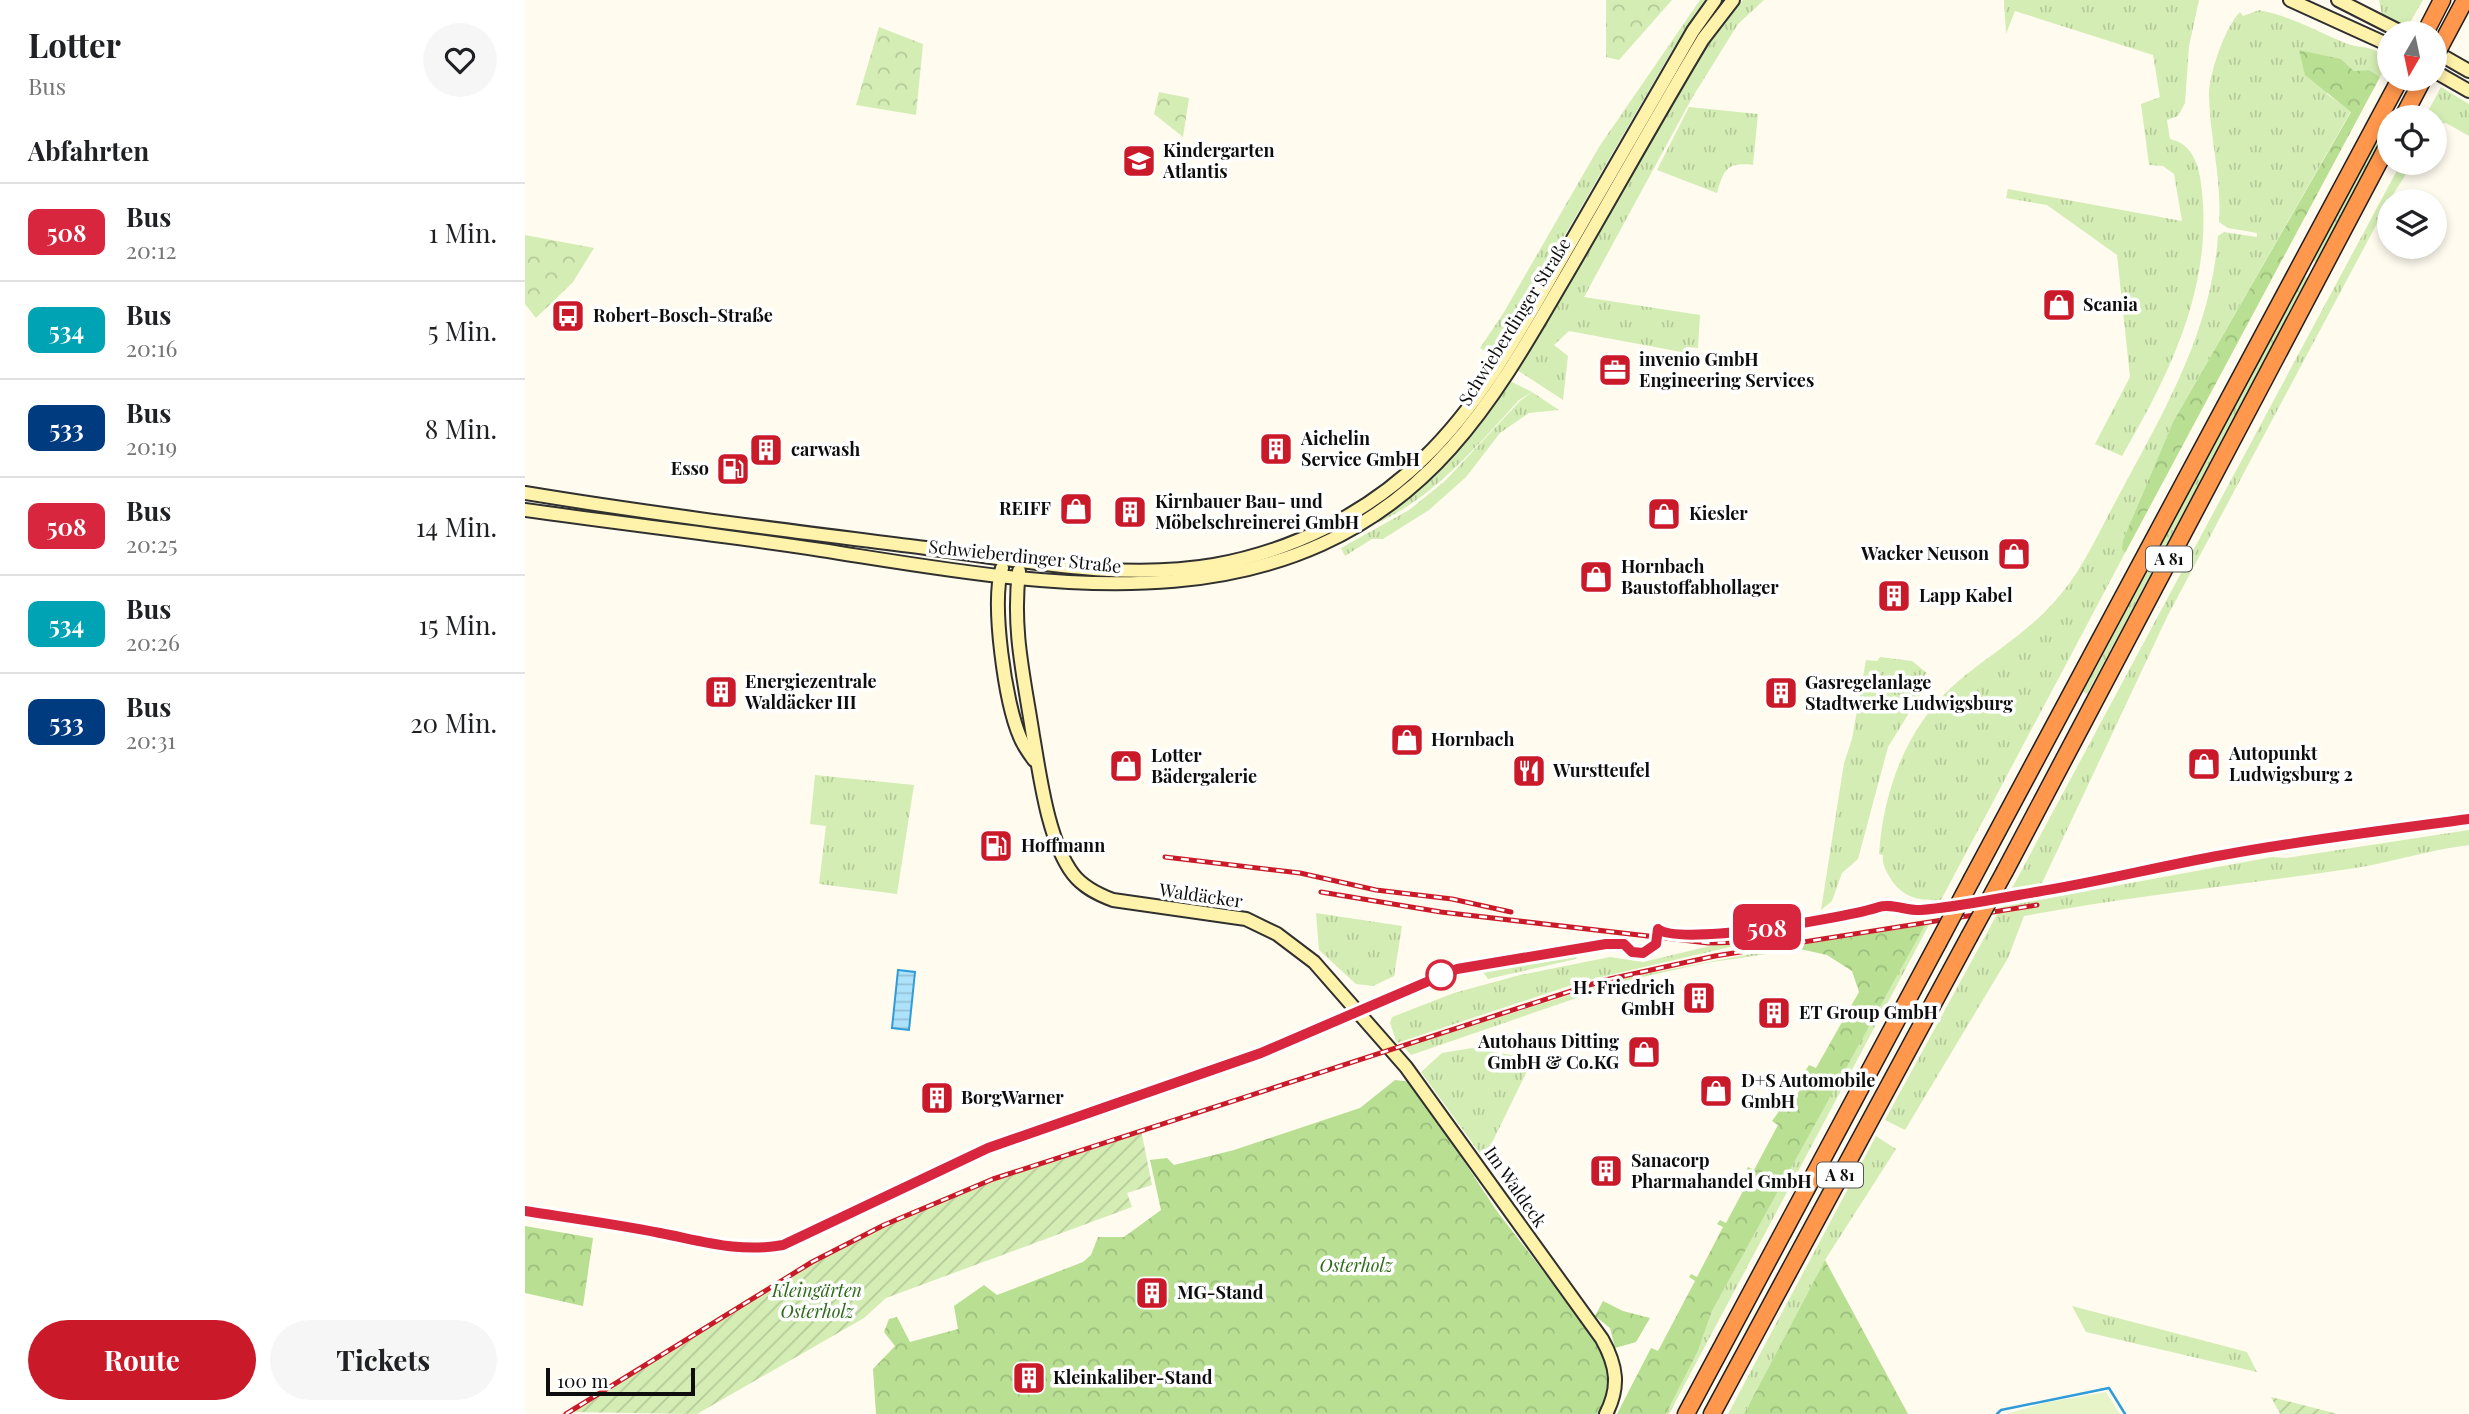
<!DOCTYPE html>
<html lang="de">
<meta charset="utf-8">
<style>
body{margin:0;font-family:"Playfair Display",serif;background:#f6f6f6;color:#202124;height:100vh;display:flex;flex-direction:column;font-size:26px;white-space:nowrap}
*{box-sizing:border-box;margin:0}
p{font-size:23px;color:#757577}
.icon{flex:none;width:38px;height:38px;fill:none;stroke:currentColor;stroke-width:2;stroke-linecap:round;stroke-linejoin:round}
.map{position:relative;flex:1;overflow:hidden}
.sheet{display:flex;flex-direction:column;background:#fff;width:525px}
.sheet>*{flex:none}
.badge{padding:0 14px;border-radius:10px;font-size:24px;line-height:46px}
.needle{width:46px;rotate:189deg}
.fabs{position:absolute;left:1852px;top:21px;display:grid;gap:14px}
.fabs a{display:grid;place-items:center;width:70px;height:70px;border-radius:50%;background:#fff;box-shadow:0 4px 10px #0003;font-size:35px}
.scale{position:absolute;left:21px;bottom:18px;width:149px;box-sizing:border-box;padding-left:7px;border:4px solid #0e0e0e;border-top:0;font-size:19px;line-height:24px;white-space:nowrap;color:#0e0e0e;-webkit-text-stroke:5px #fff;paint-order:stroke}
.map>.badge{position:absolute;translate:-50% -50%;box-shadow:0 0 0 4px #fff}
h2{padding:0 28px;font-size:26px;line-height:63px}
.round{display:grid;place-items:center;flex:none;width:74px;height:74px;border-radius:37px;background:#f6f6f6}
.summary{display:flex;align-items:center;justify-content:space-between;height:119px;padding:0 28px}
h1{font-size:33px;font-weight:700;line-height:52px}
.action{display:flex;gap:14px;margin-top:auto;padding:14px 28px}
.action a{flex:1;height:80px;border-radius:42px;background:#ca1929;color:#fff;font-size:28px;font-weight:700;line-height:80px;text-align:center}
.action a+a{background:#f6f6f6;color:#202124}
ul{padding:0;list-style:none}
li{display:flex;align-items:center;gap:21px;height:98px;padding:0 28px;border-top:2px solid #e0e0e0}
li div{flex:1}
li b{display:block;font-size:26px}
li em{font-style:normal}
li .badge{min-width:77px;font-weight:700;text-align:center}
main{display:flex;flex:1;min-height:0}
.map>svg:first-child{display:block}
.grass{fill:url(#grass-tufts)}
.forest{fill:url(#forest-crowns)}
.park{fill:url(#park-crowns)}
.garden{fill:url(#garden-furrows)}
.pitch{fill:#e6f4c7}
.water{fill:url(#water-rules);stroke:#2f9cd9;stroke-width:2}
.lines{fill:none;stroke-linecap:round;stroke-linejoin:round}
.stream{stroke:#2f9cd9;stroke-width:2.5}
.secondary-casing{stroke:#303030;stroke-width:16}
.highway-casing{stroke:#1f1f1f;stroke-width:19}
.secondary{stroke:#fff2aa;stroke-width:12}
.highway{stroke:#ff974d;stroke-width:16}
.rail-casing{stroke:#ca1929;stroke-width:5}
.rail{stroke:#fff;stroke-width:2.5;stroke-dasharray:8;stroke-linecap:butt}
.highway-bridge-casing{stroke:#1f1f1f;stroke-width:19;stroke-linecap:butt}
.highway-bridge{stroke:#ff974d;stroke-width:16}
.line-casing{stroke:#fff;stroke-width:16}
.line{stroke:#d7263d;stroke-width:10}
.stop-dot{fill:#fff;stroke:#d7263d;stroke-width:3.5}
.labels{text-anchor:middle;stroke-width:7;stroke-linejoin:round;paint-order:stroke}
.shield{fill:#fff;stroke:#565656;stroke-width:2}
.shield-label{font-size:16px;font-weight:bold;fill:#0e0e0e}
.poi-label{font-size:18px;font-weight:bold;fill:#0e0e0e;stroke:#fff;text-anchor:start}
.street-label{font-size:18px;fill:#0e0e0e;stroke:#fff}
.park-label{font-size:18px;font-style:italic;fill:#2d6b18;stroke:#fff}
</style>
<main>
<section class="sheet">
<div class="summary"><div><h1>Lotter</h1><p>Bus</p></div><a class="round"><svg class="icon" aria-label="heart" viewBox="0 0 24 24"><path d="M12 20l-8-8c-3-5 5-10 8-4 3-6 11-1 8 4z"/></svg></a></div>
<h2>Abfahrten</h2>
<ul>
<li><span class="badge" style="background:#d7263d;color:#fff">508</span><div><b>Bus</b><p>20:12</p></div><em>1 Min.</em></li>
<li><span class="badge" style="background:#00a3b4;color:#fff">534</span><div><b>Bus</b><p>20:16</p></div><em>5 Min.</em></li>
<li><span class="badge" style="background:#003b80;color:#fff">533</span><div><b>Bus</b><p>20:19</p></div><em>8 Min.</em></li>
<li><span class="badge" style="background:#d7263d;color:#fff">508</span><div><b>Bus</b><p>20:25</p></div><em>14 Min.</em></li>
<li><span class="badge" style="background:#00a3b4;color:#fff">534</span><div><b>Bus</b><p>20:26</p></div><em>15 Min.</em></li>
<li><span class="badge" style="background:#003b80;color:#fff">533</span><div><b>Bus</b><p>20:31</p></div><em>20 Min.</em></li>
</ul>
<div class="action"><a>Route</a><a>Tickets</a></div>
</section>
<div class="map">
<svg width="1944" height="1414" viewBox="0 0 1944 1414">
<defs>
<pattern id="grass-tufts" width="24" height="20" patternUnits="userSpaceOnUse" patternTransform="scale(1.75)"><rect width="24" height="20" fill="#d4edb4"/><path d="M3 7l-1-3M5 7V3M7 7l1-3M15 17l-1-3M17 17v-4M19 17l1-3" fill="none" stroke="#b5ca9a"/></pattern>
<pattern id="forest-crowns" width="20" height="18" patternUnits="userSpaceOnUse" patternTransform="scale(1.75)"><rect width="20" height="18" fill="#b8df92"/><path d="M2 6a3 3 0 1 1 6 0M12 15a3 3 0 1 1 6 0" fill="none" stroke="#9dbe7d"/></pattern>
<pattern id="park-crowns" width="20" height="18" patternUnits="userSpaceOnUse" patternTransform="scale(1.75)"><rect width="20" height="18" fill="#d4edb4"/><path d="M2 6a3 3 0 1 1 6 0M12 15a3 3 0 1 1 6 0" fill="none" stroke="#b5ca9a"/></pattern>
<pattern id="garden-furrows" width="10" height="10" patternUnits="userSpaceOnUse" patternTransform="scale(1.75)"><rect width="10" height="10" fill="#d4edb4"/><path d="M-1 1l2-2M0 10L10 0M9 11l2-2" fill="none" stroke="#b5ca9a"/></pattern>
<pattern id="water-rules" width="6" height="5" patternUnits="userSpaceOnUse" patternTransform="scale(1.75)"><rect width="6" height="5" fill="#aee2fb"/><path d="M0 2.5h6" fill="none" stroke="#94c1d6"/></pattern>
</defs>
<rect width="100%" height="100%" fill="#fffbef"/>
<!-- grass -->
<g class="grass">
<polygon points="1175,0 1181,0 1148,49 969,357 955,348 979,312 1074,147"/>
<polygon points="1218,0 1239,0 1213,24 1167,98 1059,297 1175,315 1173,348 1161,347 1162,353 1044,331 1029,345 1043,356 1038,400 992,370 1175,56"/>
<path d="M1479,0H1674L1664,46L1660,103L1653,116L1642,120L1645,139C1669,144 1675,168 1677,192C1687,289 1644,375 1597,456L1570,444L1605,377L1592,255L1522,205L1481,198L1483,189L1657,221L1649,174L1638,166L1624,165L1616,104L1635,97L1628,55L1490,11L1481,34Z"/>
<polygon points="1854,0 1898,0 1883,26 1879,24 1877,27 1857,15"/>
<path d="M1734,10C1765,16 1791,31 1820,43C1835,49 1849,44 1864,60L1855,77L1844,70L1829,71L1816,59L1802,94L1826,111L1648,422L1598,540L1600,553L1416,900C1392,901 1376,897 1364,876C1360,869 1357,864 1358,855L1354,854C1359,786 1383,723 1437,678C1469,652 1503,632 1530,601C1557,572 1574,531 1593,497C1638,413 1686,333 1693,236L1699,232L1732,237V233L1703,228L1694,222C1697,179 1685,139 1684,97C1683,76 1700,27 1715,12L1718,16Z"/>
<polygon points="1916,87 1944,104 1944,136 1921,123 1909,125 1909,117 1900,117"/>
<path d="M1164,107L1233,114L1228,165C1202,162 1199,169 1192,193L1132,170Z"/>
<polygon points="1864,117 1864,127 1792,262 1788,261"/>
<polygon points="1876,163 1888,163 1864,201 1642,617 1517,883 1486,890"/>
<polygon points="1779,276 1783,278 1562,694 1558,692"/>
<path d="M985,381L1007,392L994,400C951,447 911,495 853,523L855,517C909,485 952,434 985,381Z"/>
<polygon points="1007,392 1034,410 1004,413 975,433 941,477 904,510 858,539 847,539 820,556 816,548 884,510 920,481 995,401"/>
<polygon points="1355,657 1387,661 1402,673 1399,676 1400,687 1363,747 1333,859 1317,873 1307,901 1296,910 1319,763 1327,739 1341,660 1352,661"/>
<polygon points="290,775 389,785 372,894 294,884 301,826 285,824"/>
<path d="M1944,830V845C1903,850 1865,863 1824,869C1716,885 1607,896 1499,916L1483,958L1380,1130L1360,1120L1476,907L1747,857L1761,858Z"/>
<polygon points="791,913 877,926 869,976 848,986 831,984 794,950"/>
<polygon points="1405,923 1144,1414 1141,1414 1173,1351 1187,1311 1400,924"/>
<polygon points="1218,944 1059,981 872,1043 865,1023 867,1017 929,993 995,975 1085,957 1118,962 1189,945"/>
<polygon points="1274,945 1275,949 1181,963 1104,980 886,1055 879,1047 1099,978"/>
<polygon points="1054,952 1051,959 963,979 955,968"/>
<polygon points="947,1048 1008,1059 959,1159 896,1072 917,1053"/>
<polygon points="1351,1136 1371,1149 1300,1260 1219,1414 1203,1414"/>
<polygon points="1547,1306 1722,1352 1732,1372 1561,1332"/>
</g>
<!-- forest -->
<g class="forest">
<polygon points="1774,50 1816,59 1829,71 1844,70 1855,77 1600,553 1597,549 1598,540 1648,422 1826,112 1780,75"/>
<polygon points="1400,925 1187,1311 1173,1351 1141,1414 1092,1414 1126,1348 1133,1351 1170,1281 1164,1277 1166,1274 1172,1277 1198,1227 1192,1224 1195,1220 1201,1223 1226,1176 1220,1172 1223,1167 1229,1170 1253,1125 1247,1121 1255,1110 1265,1108 1280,1080 1272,1075 1279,1073 1284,1065 1291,1068 1334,992 1327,971 1302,955 1275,949 1274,945"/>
<polygon points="870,1080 887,1082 971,1210 1048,1310 1081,1359 1086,1384 1075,1414 351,1414 348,1369 370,1346 359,1332 364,1319 372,1317 385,1342 433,1329 429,1306 459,1285 472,1295 558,1262 566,1255 573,1237 599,1237 636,1210 625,1160 642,1158 649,1165 709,1150 835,1108"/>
<polygon points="0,1226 68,1238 58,1306 0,1293"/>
<polygon points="1300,1260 1383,1414 1219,1414"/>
<polygon points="1078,1301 1098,1311 1125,1318 1111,1342 1090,1348 1085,1328 1070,1316"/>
</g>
<!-- park -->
<g class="park">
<polygon points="1081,0 1147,0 1094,60 1081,57"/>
<polygon points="354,27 398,44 391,115 331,105"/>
<polygon points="634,92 664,98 658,137 629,114"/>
<polygon points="0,235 69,248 48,282 11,318 0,304"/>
</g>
<!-- garden -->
<g class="garden">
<path d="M616,1130L627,1185L602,1193L607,1207L361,1298L339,1318L172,1414L45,1412C147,1347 248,1277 358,1225C441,1185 529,1159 616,1130Z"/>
<polygon points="1746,1397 1813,1414 1755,1414"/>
</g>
<!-- pitch -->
<polygon class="pitch" points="1581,1392 1595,1414 1481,1414 1523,1402"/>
<!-- water -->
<polygon class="water" points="373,970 390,972 384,1030 367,1028"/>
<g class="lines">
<!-- stream -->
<polyline class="stream" points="1472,1414 1476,1410 1584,1388 1600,1414"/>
<defs>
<g id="secondary">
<polyline points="1765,0 1864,45"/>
<polyline points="1813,0 1878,33"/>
<polyline points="1909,51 1944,71"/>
<polyline points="1909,71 1944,91"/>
<path d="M0,493C133,515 267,531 401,548C494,560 596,581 689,565C767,551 842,514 899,458C958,401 997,327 1038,256C1081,181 1124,106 1168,31L1190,0"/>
<path d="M0,510C99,524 198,535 296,550C515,584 759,636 926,448C968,401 1000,346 1032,291C1081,208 1128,122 1178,39L1208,0"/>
<path d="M477,568C466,603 480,702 495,737C498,745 504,753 509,760"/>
<path d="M494,571C487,631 499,677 508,736C515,776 523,841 548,874C558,887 572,894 588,900L721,919L752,934L789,962L881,1067L1077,1339C1092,1366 1095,1387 1081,1414"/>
</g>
<g id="highway">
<polyline points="1900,33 1917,0"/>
<polyline points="1916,45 1940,0"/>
<polyline points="1878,117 1898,79"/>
<polyline points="1480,871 1864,143"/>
<polyline points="1447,879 1875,79"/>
<polyline points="1161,1414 1413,943"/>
<polyline points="1187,1414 1444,937"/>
</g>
</defs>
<!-- secondary casing -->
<use href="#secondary" class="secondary-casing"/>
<!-- highway casing -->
<use href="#highway" class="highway-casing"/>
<!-- secondary -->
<use href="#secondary" class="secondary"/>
<!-- highway -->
<use href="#highway" class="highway"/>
<defs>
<g id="rail">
<polyline points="640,857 775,873 851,890 927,899 986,912"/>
<polyline points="796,892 916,912 1183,943 1224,942"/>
<polyline points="41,1414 287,1262 359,1225 468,1179 1080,980 1190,956 1512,905"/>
</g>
</defs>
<!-- rail casing -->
<use href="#rail" class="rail-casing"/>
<!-- rail -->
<use href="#rail" class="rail"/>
<defs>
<g id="highway-bridge">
<polyline points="1909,58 1916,45"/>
<polyline points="1444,937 1480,871"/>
<polyline points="1413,943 1447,879"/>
</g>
</defs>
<!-- highway-bridge casing -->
<use href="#highway-bridge" class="highway-bridge-casing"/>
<!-- highway-bridge -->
<use href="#highway-bridge" class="highway-bridge"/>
</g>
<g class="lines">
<defs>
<path id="line" d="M0,1211C45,1218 90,1224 135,1233C177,1241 214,1253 258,1245L463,1148L736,1053L932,969L1081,944H1099L1107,952L1118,953L1131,944L1133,929C1155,947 1325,917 1354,907C1365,903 1383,911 1396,910C1434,907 1473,898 1511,892C1574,882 1635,866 1698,855C1779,840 1862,830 1944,819"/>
</defs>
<!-- line casing -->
<use href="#line" class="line-casing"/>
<!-- line -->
<use href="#line" class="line"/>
</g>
<!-- icons -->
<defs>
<symbol id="school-square" viewBox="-11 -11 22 22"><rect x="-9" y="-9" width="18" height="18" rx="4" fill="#ca1929" stroke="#fff"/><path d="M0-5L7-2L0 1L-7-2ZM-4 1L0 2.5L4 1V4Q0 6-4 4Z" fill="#fff"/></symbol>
<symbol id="shop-square" viewBox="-11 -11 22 22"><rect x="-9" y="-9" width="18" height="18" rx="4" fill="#ca1929" stroke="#fff"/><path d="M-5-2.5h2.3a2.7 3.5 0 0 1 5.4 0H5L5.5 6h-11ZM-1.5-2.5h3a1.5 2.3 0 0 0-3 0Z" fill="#fff"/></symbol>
<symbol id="bus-square" viewBox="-11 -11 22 22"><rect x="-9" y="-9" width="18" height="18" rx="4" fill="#ca1929" stroke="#fff"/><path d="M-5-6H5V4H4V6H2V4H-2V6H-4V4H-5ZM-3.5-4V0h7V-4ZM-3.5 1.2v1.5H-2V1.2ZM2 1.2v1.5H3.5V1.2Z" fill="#fff"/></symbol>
<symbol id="office-square" viewBox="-11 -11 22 22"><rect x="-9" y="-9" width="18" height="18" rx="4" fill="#ca1929" stroke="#fff"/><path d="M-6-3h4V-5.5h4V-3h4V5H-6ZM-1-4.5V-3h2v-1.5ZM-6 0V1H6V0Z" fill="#fff"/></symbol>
<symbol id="building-square" viewBox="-11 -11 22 22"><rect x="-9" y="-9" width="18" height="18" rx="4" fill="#ca1929" stroke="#fff"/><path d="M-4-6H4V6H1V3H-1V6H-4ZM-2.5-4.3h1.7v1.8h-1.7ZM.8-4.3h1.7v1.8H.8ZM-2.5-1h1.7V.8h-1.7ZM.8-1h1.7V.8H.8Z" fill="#fff"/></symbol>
<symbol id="fuel-square" viewBox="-11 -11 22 22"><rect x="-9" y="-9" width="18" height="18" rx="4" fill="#ca1929" stroke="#fff"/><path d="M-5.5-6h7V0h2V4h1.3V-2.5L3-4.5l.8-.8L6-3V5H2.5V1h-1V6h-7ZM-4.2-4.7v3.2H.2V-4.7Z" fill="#fff"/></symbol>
<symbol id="restaurant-square" viewBox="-11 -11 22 22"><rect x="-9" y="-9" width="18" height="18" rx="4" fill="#ca1929" stroke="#fff"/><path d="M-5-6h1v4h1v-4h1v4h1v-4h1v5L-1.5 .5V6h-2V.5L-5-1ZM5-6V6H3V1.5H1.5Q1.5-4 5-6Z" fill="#fff"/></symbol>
</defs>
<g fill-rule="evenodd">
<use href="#school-square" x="595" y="142" width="38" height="38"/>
<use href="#shop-square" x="1515" y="286" width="38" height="38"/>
<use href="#bus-square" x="24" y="297" width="38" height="38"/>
<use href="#office-square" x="1071" y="351" width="38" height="38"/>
<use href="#building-square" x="732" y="430" width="38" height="38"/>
<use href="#building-square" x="222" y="431" width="38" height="38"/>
<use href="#fuel-square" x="189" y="450" width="38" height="38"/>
<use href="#shop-square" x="532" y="490" width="38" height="38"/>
<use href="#building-square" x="586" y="493" width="38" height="38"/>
<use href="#shop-square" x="1120" y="495" width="38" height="38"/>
<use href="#shop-square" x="1470" y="535" width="38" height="38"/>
<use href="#shop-square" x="1052" y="558" width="38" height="38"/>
<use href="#building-square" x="1350" y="577" width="38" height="38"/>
<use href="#building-square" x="177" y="673" width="38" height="38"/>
<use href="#building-square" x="1237" y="674" width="38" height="38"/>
<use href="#shop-square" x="863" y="721" width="38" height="38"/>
<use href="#shop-square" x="1660" y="745" width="38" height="38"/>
<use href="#shop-square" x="582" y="747" width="38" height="38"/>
<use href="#restaurant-square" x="985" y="752" width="38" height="38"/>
<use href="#fuel-square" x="452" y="827" width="38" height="38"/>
<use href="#building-square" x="1155" y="979" width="38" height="38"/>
<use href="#building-square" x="1230" y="994" width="38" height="38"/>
<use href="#shop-square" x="1100" y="1033" width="38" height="38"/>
<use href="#shop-square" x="1172" y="1072" width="38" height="38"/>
<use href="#building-square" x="393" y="1079" width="38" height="38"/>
<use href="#building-square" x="1062" y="1152" width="38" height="38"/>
<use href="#building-square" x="608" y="1274" width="38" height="38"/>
<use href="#building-square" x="485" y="1359" width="38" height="38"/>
</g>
<!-- markers -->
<circle class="stop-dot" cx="916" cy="975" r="14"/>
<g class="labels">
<!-- shield labels -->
<g class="shield">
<rect x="1621" y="546.5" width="46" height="25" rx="5"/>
<rect x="1292" y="1162.5" width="46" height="25" rx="5"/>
</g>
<g class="shield-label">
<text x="1644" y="565">A 81</text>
<text x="1315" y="1181">A 81</text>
</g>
<!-- poi labels -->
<g class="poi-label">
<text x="638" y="157">Kindergarten<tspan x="638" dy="21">Atlantis</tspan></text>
<text x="1558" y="311">Scania</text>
<text x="68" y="322">Robert-Bosch-Straße</text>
<text x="1114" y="366">invenio GmbH<tspan x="1114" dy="21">Engineering Services</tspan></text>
<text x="776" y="445">Aichelin<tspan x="776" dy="21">Service GmbH</tspan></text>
<text x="266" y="456">carwash</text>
<text x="184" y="475" text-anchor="end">Esso</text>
<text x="630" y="508">Kirnbauer Bau- und<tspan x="630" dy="21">Möbelschreinerei GmbH</tspan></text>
<text x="526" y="515" text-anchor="end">REIFF</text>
<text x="1164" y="520">Kiesler</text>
<text x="1464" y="560" text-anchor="end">Wacker Neuson</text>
<text x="1096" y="573">Hornbach<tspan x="1096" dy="21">Baustoffabhollager</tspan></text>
<text x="1394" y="602">Lapp Kabel</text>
<text x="220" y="688">Energiezentrale<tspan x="220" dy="21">Waldäcker III</tspan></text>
<text x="1280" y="689">Gasregelanlage<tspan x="1280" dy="21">Stadtwerke Ludwigsburg</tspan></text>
<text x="906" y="746">Hornbach</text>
<text x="1704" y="760">Autopunkt<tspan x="1704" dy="21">Ludwigsburg 2</tspan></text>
<text x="626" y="762">Lotter<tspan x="626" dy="21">Bädergalerie</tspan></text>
<text x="1028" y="777">Wurstteufel</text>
<text x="496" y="852">Hoffmann</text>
<text x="1150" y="994" text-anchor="end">H. Friedrich<tspan x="1150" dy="21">GmbH</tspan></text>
<text x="1274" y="1019">ET Group GmbH</text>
<text x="1094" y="1048" text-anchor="end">Autohaus Ditting<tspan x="1094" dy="21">GmbH &amp; Co.KG</tspan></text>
<text x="1216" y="1087">D+S Automobile<tspan x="1216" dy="21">GmbH</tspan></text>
<text x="436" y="1104">BorgWarner</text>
<text x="1106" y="1167">Sanacorp<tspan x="1106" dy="21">Pharmahandel GmbH</tspan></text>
<text x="652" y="1299">MG-Stand</text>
<text x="528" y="1384">Kleinkaliber-Stand</text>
</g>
<!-- street labels -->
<g class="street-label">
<text transform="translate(990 322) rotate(-58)" y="6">Schwieberdinger Straße</text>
<text transform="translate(500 557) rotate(6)" y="6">Schwieberdinger Straße</text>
<text transform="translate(676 896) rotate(8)" y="6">Waldäcker</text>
<text transform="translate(990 1187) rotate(55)" y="6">Im Waldeck</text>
</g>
<!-- park labels -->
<g class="park-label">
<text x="831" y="1272">Osterholz</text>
<text x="292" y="1297">Kleingärten<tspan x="292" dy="21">Osterholz</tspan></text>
</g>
</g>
</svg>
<div class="fabs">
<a><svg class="needle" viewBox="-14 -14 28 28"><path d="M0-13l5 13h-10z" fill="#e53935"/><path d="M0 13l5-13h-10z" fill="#757577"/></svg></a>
<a><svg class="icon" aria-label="locate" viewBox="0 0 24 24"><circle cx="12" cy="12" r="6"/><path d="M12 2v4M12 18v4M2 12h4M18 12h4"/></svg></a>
<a><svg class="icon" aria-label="layers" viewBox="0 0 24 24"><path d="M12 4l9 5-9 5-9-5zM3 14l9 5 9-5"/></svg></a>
</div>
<div class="scale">100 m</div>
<b class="badge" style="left:1242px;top:927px;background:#d7263d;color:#fff">508</b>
</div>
</main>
